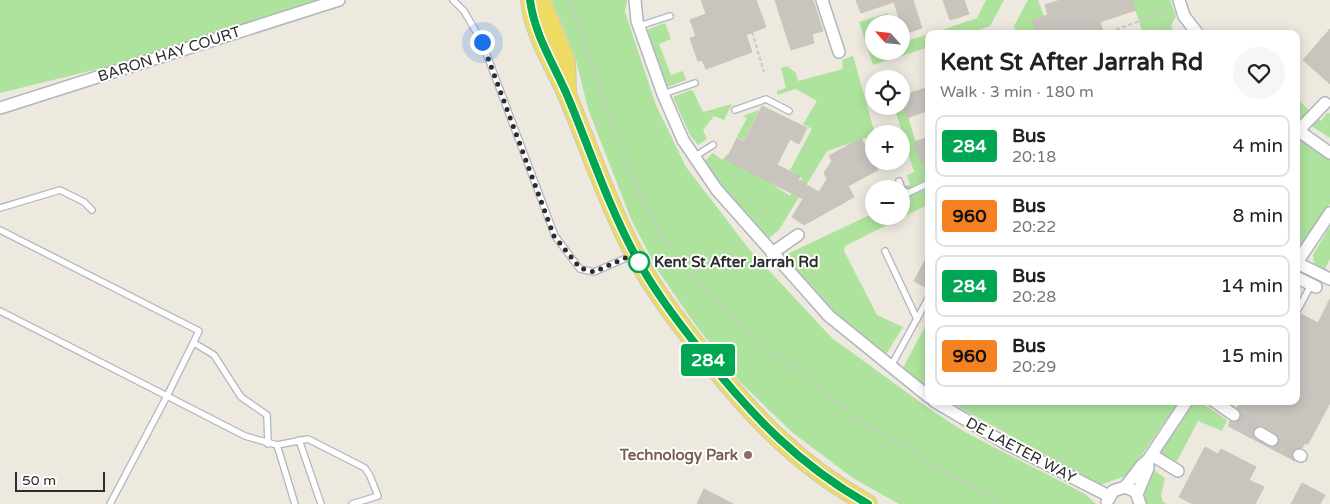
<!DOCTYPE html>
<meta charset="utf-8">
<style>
body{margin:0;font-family:"Varela Round",sans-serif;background:#f6f6f6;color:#222;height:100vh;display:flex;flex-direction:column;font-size:19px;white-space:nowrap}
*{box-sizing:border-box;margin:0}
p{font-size:16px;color:#767676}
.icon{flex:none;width:28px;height:28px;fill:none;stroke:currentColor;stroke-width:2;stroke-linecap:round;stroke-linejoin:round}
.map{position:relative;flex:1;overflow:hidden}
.sheet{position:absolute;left:925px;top:30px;width:375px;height:375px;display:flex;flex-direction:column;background:#fff;border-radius:10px;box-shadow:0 2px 12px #0003}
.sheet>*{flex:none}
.badge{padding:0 10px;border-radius:4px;font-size:18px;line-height:32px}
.needle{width:32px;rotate:297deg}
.controls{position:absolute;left:865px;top:15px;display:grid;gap:10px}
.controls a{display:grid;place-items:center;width:45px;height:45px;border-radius:50%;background:#fff;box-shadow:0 2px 12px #0003;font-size:25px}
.scale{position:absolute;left:15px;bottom:12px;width:90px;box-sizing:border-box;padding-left:5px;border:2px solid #2c2c2c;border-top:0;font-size:14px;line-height:18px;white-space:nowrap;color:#2c2c2c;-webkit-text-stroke:4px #fff;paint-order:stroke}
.you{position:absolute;width:25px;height:25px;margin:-12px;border:4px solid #fff;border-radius:50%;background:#1a73e8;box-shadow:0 0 0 8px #1a73e833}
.map>.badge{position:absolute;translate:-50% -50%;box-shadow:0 0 0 2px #fff}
.round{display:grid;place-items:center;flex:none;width:52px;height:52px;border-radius:26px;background:#f6f6f6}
.headline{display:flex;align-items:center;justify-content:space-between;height:85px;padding:0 15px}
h1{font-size:24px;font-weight:700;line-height:38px}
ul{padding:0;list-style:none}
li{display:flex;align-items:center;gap:15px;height:62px;margin:0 10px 8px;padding:0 5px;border:2px solid #e0e0e0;border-radius:10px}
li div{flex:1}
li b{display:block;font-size:19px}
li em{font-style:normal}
li .badge{min-width:55px;font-weight:700;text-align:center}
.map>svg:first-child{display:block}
.green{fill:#aee39d}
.building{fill:#c9c5be;stroke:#c9c5b8;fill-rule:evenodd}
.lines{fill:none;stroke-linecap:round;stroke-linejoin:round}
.street-tunnel{stroke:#c6c3bb;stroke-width:11;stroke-dasharray:11 5.5;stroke-linecap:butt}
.lane-casing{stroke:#b2b4bf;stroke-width:8}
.street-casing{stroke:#b2b4bf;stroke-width:14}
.primary-casing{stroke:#c8c8c8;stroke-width:20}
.path{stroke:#c8c8c8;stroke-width:2;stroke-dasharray:4 2.5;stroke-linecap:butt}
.lane{stroke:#fff;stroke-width:5.5}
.street{stroke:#fff;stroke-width:11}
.primary{stroke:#eedb63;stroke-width:18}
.line-casing{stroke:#fff;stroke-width:11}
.line{stroke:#00a651;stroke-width:8}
.walk{stroke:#2c2c2c;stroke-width:5;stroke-dasharray:0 9}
.stop-dot{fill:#fff;stroke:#00a651;stroke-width:2.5}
.education-dot{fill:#8d6e63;stroke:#fff;stroke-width:2}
.labels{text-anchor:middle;stroke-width:4;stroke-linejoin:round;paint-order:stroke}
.street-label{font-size:15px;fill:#2c2c2c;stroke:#fff}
.stop-label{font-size:15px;font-weight:bold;fill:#2c2c2c;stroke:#fff;text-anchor:start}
.education-label{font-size:15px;font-weight:bold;fill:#785e54;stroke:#fff;text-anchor:end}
</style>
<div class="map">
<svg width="1330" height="504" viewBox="0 0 1330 504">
<rect width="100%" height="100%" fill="#ede9df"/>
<!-- green -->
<g class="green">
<polygon points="0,0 322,0 200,44 0,93"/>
<polygon points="552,0 627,0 625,12 656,105 686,167 749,249 832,338 931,410 965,432 1085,494 1096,504 899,504 853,478 793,433 740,382 694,323 657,269 631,219 588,109 575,56"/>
<polygon points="986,0 1004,0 990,26 968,34 930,34 977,18"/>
<polygon points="1028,0 1038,0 1044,16 1032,20 1037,34 1017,34 1014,26"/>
<polygon points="1132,0 1170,0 1176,16 1171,26 1175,34 1143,34"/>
<polygon points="888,13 891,24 874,24 874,51 901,51 901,43 929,34 929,47 873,65 859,22"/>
<polygon points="665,23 671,39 659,44 671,75 683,71 686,80 667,87 646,30"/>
<polygon points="853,56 875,134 874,155 869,137 827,151 779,230 769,238 724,190 705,161 713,153 722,160 727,154 790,196 802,178 790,170 812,129 803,124 817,101 796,89 777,95 777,91 786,88 781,68 787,66 796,73 798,81 843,69 842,60"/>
<polygon points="691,90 693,91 703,112 732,104 724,120 714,116 703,130 707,139 698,145 690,135 673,97"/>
<polygon points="901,93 922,163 929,161 929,204 845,246 844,251 877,315 903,327 885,356 836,316 783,256 874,213 874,216 901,216 901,189 893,189 910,185 907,175 914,172 894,106 901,106"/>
<polygon points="1296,98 1321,121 1328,112 1330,114 1330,138 1296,116"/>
<polygon points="759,110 744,141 737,137 747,118 743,116"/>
<polygon points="1296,137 1330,160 1330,204 1296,252"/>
<polygon points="1330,226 1330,259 1325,269 1314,264 1313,255"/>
<polygon points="929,319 929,388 903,368"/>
<polygon points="948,401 1179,401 1128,475 1100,485"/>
<polygon points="1195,401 1199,401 1227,420 1222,431 1198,421 1176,463 1162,454 1161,451"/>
<path d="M1154,470L1165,478L1161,495L1163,502L1167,504H1146C1141,493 1149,481 1154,470Z"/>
</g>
<!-- building -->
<g class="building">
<polygon points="701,0 756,0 766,27 746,35 752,52 706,69 702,60 698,61 690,38 696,36 690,20 706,14"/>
<polygon points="775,0 813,0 823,31 812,34 814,43 791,50"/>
<polygon points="856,0 913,0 922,28 904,34 894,2 861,13"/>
<polygon points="943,0 964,0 969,14 950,20"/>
<polygon points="1060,0 1132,0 1136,10 1100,22 1104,34 1078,34 1077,31 1070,34 1037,34 1032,20 1048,15 1045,5"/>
<polygon points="1330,29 1330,84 1303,60"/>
<polygon points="929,87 929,110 907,118 901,96"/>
<polygon points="762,106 807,128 799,144 790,139 777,165 800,176 798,180 819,192 827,179 824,173 832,161 829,156 861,138 878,170 848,186 854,197 804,225 792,217 803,199 726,160 737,138 744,142"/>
<polygon points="929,137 929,161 921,163 914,142"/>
<polygon points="929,253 929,289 914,281"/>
<path d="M1330,299V403L1308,444L1305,443L1302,448H1298L1293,451L1292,456L1295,461L1228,426L1230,421L1237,422L1240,419L1241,412L1237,408L1241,401H1296V318L1301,314L1318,323ZM1257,426H1263L1276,434L1279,440L1278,444L1271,447L1256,439L1253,432Z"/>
<polygon points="1205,447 1218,454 1221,449 1256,467 1249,480 1264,487 1255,504 1193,504 1179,497"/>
<polygon points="1302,483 1325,495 1320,504 1291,504"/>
<polygon points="704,489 733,504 697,504"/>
</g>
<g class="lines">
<!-- street-tunnel -->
<g class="street-tunnel">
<polyline points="1234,415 1260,433"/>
<polyline points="1272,440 1299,455"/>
</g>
<defs>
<g id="lane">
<polyline points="453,0 464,11 482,42 555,236 580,269 594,272 633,255"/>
<polyline points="639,26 670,16"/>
<polyline points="663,94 695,83"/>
<polyline points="735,110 766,99 789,111"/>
<polyline points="694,157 713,145"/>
<polyline points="899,181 902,189 908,193 929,183"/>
<polyline points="0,208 60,190 84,202 92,210"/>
<polyline points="0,230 199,331 167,396 245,436 277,445 295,504"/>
<polyline points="885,251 917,319"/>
<polyline points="0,311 167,396 110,504"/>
<polyline points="1296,313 1311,285"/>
<polyline points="194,343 214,355 241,397 267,415 268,444"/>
<polyline points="891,366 929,297"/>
<polyline points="299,440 321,504"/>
<polyline points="277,445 308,439 365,468 370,476 378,496 352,504"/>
</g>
<g id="street">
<polyline points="635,0 637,21 663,94 683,140 717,190 829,316 929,397"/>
<polyline points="822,0 839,52"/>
<polyline points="1179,0 1184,16 1198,34"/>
<polyline points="0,108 339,0"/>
<polyline points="1296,129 1330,153"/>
<polyline points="1299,130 1325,103"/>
<polyline points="772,253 798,235"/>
<polyline points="1297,263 1330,279"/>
<polyline points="1296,264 1330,213"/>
<polyline points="1296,277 1316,287"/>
<polyline points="934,401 1003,442 1109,496"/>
<polyline points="1214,401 1234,415"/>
<polyline points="1260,433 1272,440"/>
<polyline points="1152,455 1178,471"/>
<polyline points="1299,455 1301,456"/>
<polyline points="1125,487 1142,465 1148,460 1187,401"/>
<polyline points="1137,494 1148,468 1148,460"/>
<polyline points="1107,502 1113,491 1125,487 1136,492 1140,504"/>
</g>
<g id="primary">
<path d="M530,0C534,38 556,67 570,102C591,153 609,206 635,255C654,291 679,323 704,355C753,417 798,465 868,504"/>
<polyline points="541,0 566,61 567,91"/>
</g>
</defs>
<!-- lane casing -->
<use href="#lane" class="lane-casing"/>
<!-- street casing -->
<use href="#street" class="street-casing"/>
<!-- primary casing -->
<use href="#primary" class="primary-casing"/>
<!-- path -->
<g class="path">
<polyline points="568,0 640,196 675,255 702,289 770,350 866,424 1000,504"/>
<polyline points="752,32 764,72"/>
<polyline points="1104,34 1170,10"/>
<polyline points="1171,34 1167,27 1171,15"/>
<polyline points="899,134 912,130"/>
<polyline points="927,233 929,228"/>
</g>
<!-- lane -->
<use href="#lane" class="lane"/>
<!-- street -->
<use href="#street" class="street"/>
<!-- primary -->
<use href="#primary" class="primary"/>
</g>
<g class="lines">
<defs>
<path id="line" d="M530,0C535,38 556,67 570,102C591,153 609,207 635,255C654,291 679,323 704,355C752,416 799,465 868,504"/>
</defs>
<!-- line casing -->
<use href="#line" class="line-casing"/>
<!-- line -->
<use href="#line" class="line"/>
<!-- walk -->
<polyline class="walk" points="482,42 554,236 580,268 594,272 634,254 639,262"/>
</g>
<!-- markers -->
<circle class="stop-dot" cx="639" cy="262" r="10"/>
<circle class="education-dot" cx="748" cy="455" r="5"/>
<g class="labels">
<!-- street labels -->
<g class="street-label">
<text transform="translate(169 54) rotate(-18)" y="5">BARON HAY COURT</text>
<text transform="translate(1021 450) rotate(28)" y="5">DE LAETER WAY</text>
</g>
<!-- stop labels -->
<g class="stop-label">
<text x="654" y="267">Kent St After Jarrah Rd</text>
</g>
<!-- education labels -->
<g class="education-label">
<text x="738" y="460">Technology Park</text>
</g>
</g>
</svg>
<div class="controls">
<a><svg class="needle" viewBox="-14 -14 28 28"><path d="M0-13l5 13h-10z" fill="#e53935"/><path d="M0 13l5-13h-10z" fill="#767676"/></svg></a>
<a><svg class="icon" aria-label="locate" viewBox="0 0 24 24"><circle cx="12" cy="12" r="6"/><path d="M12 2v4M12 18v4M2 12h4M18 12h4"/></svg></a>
<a>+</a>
<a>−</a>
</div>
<div class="scale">50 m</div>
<div class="you" style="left:482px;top:42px"></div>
<b class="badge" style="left:708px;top:360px;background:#00a651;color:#fff">284</b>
<section class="sheet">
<div class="headline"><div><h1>Kent St After Jarrah Rd</h1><p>Walk · 3 min · 180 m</p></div><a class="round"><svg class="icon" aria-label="heart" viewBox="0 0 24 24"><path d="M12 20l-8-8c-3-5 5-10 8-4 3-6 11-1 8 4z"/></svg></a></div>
<ul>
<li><span class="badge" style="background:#00a651;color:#fff">284</span><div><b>Bus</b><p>20:18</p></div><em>4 min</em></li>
<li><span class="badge" style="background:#f58220;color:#111">960</span><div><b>Bus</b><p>20:22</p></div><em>8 min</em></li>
<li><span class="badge" style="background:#00a651;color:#fff">284</span><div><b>Bus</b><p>20:28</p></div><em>14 min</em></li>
<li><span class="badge" style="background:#f58220;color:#111">960</span><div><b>Bus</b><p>20:29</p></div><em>15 min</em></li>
</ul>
</section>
</div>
